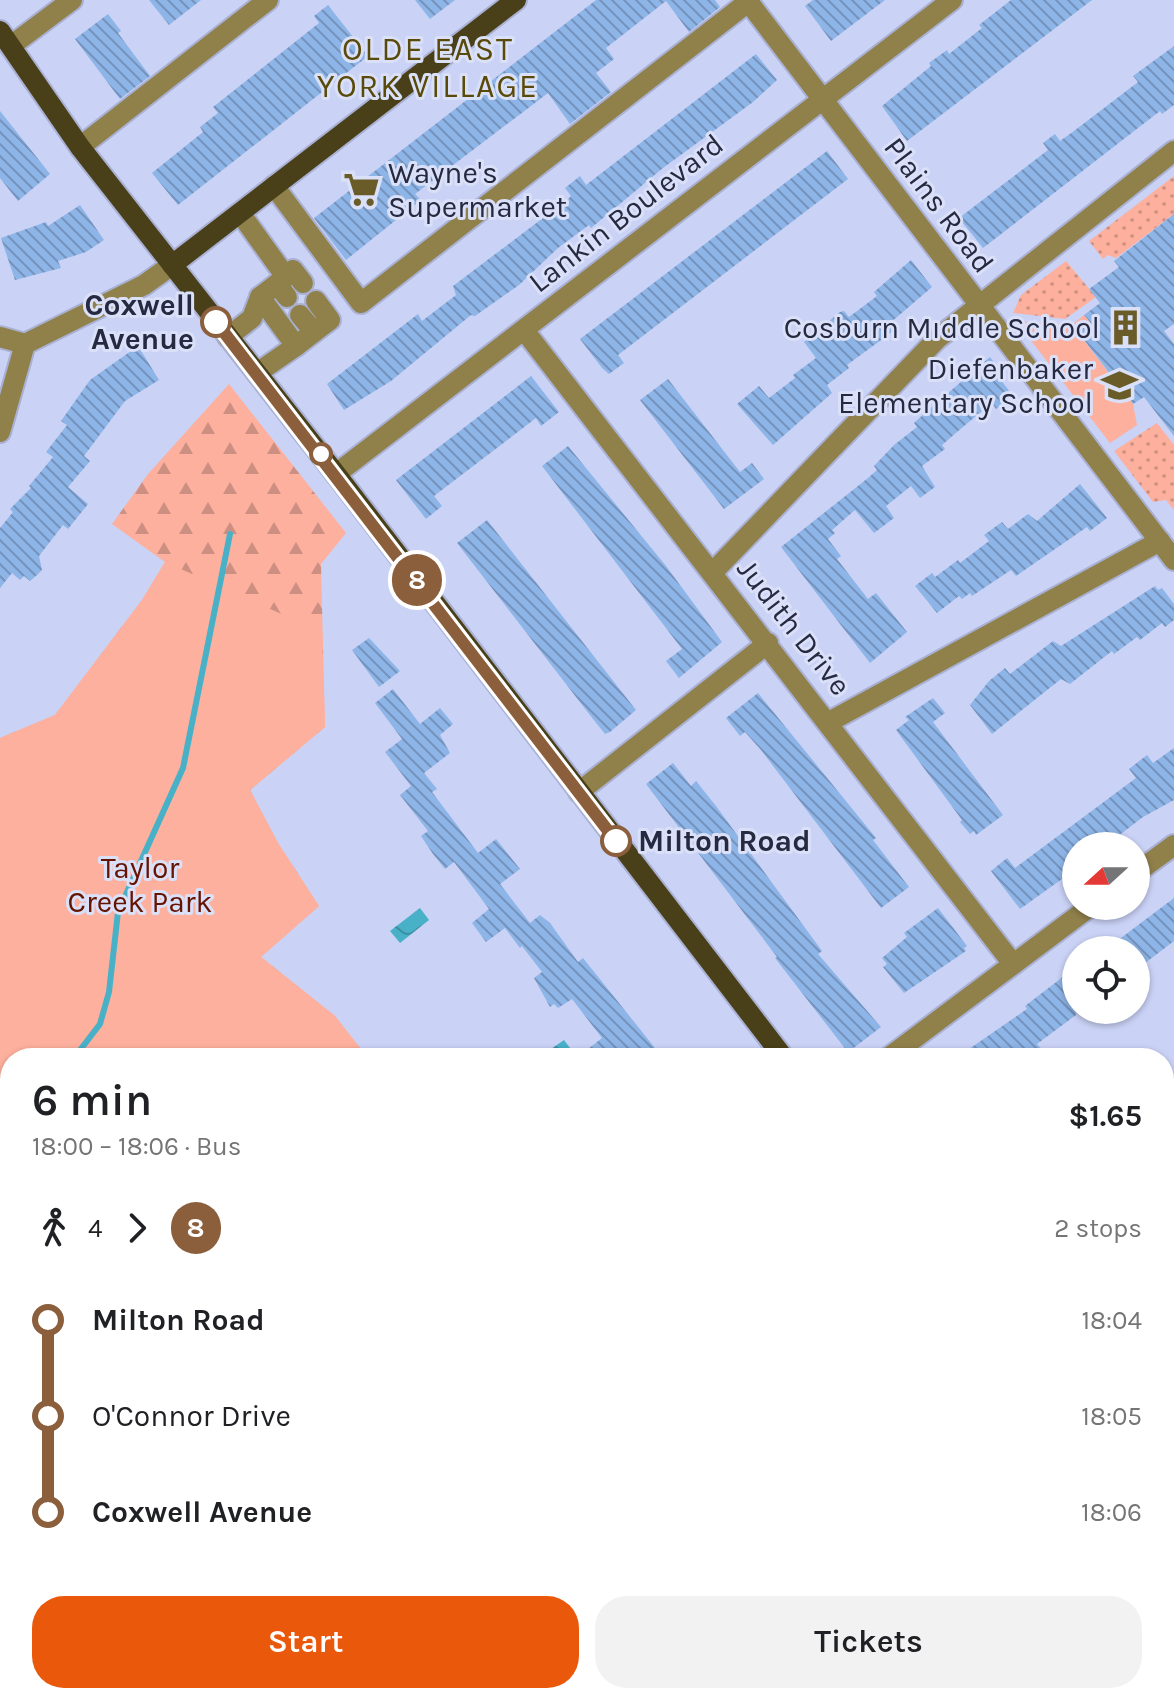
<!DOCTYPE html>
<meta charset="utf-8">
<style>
body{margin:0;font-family:Karla,sans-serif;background:#f2f2f2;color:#202124;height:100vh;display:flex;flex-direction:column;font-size:30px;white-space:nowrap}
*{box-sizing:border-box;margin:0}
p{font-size:26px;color:#757577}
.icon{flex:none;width:44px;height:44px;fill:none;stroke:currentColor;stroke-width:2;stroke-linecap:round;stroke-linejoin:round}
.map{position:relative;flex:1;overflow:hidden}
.drawer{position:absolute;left:0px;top:1048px;width:1174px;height:656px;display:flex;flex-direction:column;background:#fff;border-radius:32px 32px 0 0;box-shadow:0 2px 6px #0004}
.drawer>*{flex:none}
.badge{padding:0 16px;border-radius:26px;font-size:28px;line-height:52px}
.needle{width:52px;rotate:249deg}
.buttons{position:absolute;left:1062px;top:832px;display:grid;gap:16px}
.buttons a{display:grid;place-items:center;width:88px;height:88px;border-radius:50%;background:#fff;box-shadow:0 2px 6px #0004;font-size:40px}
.map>.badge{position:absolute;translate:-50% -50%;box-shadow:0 0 0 4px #fff}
.legs{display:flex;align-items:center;gap:12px;height:88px;padding:0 32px;font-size:26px}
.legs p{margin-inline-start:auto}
.head{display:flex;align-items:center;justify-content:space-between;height:136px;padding:0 32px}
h1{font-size:44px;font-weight:600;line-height:60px}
.button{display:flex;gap:16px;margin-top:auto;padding:16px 32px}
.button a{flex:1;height:92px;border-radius:32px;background:#ea580c;color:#fff;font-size:32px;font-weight:600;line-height:92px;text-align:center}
.button a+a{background:#f2f2f2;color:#202124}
ul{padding:0 32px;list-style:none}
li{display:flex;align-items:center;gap:28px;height:96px;font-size:30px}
li i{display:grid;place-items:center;width:12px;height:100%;margin:0 10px;background:currentColor}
li i::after{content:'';width:20px;height:20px;margin:-10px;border:6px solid;border-radius:50%;background:#fff}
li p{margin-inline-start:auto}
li:first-child i{background:linear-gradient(#0000 50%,currentColor 0)}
li:last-child i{background:linear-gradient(currentColor 50%,#0000 0)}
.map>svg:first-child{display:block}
.grass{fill:url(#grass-dots)}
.forest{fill:url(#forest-firs)}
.park{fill:#fdb09d}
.water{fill:url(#water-waves)}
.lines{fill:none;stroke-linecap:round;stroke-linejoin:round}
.stream{stroke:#48b1c8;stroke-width:6}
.building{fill:url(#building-back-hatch)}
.minor-casing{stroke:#a9b0d2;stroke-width:24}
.major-casing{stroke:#a9b0d2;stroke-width:24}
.minor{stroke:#90814b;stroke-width:20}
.major{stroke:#494019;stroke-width:20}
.line-1-casing{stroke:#fff;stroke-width:18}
.line-1{stroke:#8b5e3c;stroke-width:12}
.stop-1-dot{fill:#fff;stroke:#8b5e3c;stroke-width:4}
.labels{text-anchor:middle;stroke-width:6;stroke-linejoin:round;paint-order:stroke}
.poi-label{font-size:30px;fill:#262a41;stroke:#dae0f8;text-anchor:end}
.street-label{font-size:30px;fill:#262a41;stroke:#dae0f8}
.stop-label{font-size:30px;font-weight:bold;fill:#262a41;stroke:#dae0f8;text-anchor:end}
.park-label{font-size:30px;fill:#661300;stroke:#dae0f8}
.neighbourhood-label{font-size:32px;letter-spacing:2px;fill:#594a09;stroke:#dae0f8}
</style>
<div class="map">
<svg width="1174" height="1704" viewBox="0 0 1174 1704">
<defs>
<pattern id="grass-dots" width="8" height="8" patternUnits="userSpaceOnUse" patternTransform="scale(2)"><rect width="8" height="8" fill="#fdb09d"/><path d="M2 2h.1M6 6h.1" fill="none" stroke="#cd8f82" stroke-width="1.8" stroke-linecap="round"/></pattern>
<pattern id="forest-firs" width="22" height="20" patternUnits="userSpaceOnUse" patternTransform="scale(2)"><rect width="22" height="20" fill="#fdb09d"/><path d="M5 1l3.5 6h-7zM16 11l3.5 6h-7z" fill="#cd8f82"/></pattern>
<pattern id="water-waves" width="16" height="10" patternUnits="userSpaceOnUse" patternTransform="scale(2)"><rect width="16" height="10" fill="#48b1c8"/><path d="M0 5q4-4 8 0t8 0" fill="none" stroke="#3c90a4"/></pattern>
<pattern id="building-back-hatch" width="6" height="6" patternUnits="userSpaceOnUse" patternTransform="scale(2)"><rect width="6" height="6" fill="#8eb5e7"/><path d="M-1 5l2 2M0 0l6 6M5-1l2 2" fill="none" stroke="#7493bd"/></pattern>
</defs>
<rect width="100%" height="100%" fill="#cad2f6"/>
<!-- grass -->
<g class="grass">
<polygon points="1174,176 1174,214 1116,258 1108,255 1103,259 1089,241"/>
<polygon points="1066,261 1096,297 1065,319 1013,313 1021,295"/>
<polygon points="1157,423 1174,445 1174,510 1166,500 1153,502 1114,451"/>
</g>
<!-- forest -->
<polygon class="forest" points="229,384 346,533 321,564 325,727 250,790 278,843 319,906 261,957 335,1016 368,1058 0,738 55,715 142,600 165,562 112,524 148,474"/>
<!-- park -->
<g class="park">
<polygon points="1084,315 1090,322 1078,333 1133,404 1137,425 1110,443 1016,321 1072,325"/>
<polygon points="165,562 322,632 325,727 250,790 278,843 319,906 261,957 335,1016 368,1058 10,1058 10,1694 641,1694 640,1704 0,1704 0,738 55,715 142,600"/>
</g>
<!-- water -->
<g class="water">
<polygon points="420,908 429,920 400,943 390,931"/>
<polygon points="564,1040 570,1048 562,1058 538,1058"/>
</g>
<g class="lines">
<!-- stream -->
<polyline class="stream" points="74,1058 100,1024 109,992 118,912 183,768 230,534"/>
</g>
<!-- building -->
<g class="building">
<polygon points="149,0 201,0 169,25"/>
<polygon points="415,0 455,0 430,19"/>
<polygon points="596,0 715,0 720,7 689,32 666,1 606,48 614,59 596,73 611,92 570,124 548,93 415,194 421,200 346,260 314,218"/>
<polygon points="813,0 885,0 831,41 805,6"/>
<polygon points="1011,0 1092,0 907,141 882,106 931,66 929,63 947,50 949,54 982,28 979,25"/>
<polygon points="328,5 368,56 178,205 152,173 203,132 200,127 218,113 213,107 319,23 314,16"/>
<polygon points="108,14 121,31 118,33 150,76 120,99 75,39"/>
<polygon points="1174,46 1174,105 1162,114 1160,111 983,248 959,218 1048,150 1043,143 1055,134 1060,141 1074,131 1138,82 1133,76"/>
<polygon points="756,54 777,80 753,102 663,168 591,228 589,225 558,248 519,285 475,316 471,315 391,381 344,410 327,384 418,314 422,321 456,295 453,286 568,199 571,196 565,188 580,176 586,185"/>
<polygon points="0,111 50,174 18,201 0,178"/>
<polygon points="827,151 848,179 618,355 624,363 609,374 602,368 580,339"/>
<polygon points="80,205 104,240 86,252 58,261 61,268 15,280 1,238 46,222 48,226"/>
<polygon points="1174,214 1174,324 1164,331 1174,344 1174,436 1144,397 1133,404 1078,332 1090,322 1084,315 1100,303 1089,289 1119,267 1114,261"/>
<polygon points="911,260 932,287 889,324 892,332 847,365 849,368 827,385 832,393 773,445 737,404 759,386 769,398 795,378 793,375 816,358 804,342 840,312 844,311 849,317 877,296 874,292"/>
<polygon points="138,346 159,380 125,401 84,456 90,461 68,487 88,504 68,529 63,525 39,556 42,570 37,575 30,581 24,576 20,580 12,573 0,588 0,528 13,512 10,509 31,488 29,486 53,457 46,452 67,425 61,421 90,380"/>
<polygon points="990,357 1005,377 1001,380 1013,396 996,409 992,403 964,426 942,445 945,449 922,466 935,487 920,498 911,486 886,506 894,518 874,533 855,510 832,530 835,533 828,539 841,556 837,559 868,599 876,593 907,632 870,663 781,547 868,478 877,470 874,466 894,445 917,427 914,423 926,412"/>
<polygon points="531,376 559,412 541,426 536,418 434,496 442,506 426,519 396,480"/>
<polygon points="668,379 740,472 752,463 764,479 724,509 640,400"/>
<polygon points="568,446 666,566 722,642 679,678 666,661 682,649 542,466"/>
<polygon points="1080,484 1107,518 1090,531 1087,527 1016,576 1011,570 972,596 970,593 962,599 959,596 937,613 915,586 932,573 935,577 958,560 960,563 989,541 984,535 1002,522 1008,529 1028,514 1037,521"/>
<polygon points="487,520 636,710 610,732 605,734 593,719 457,543"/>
<polygon points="1155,586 1158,590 1162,588 1174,604 1174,620 1165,627 1162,623 1140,640 1137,637 1114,654 1112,651 1070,684 1061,679 992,734 970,705 989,681 1005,668 1010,674 1053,641 1061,646"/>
<polygon points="369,638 400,671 379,687 352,650"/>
<polygon points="393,689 420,724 440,708 453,724 440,735 450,753 424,773 437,789 432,792 478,853 496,839 520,869 500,884 530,923 540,915 550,923 578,962 583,958 663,1058 595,1058 588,1049 602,1038 572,999 558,1008 554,1004 550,1007 534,978 542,972 522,946 520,948 505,928 486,942 472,923 489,909 454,862 445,869 433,854 421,836 428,831 400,795 411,786 385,752 402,739 375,703"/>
<polygon points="758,693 876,838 873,840 909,887 881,908 761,750 745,732 740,736 726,718"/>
<polygon points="933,698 945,713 933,722 1003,815 976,835 974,831 970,834 960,822 962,820 896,730 909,720 905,717"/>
<polygon points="1174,748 1174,800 1143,817 1105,846 1076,846 1076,869 1020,909 991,871 1007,858 1015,868 1136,778 1129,769 1147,755 1153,763"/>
<polygon points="673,763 691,786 696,781 716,806 822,951 818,954 881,1027 851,1050 847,1051 775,958 777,957 646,784"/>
<polygon points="1174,898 1174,941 1136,970 1136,950 1105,950"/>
<polygon points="938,908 967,946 964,948 966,951 904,993 883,967 887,964 882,958 907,937 904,933"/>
<polygon points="1076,972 1076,1015 1037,1044 1043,1051 1034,1058 956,1058 1027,1009 1025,1006 1064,976 1066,979"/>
</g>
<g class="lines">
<defs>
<g id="minor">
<polyline points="747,0 1174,560"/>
<polyline points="12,45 72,0"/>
<polyline points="80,147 268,0"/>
<polyline points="274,186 361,303 748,2"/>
<polyline points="240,213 286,277"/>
<polyline points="277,284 260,297 296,346 314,332"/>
<polyline points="287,297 277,284 293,270 303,283"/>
<polyline points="300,315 314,332 330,320 316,301"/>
<polyline points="524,330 1013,964"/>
<polyline points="0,337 25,344 144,285 172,265"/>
<polyline points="228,337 252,318 260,297"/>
<polyline points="257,373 296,346"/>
<polyline points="0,432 25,344"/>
<polyline points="336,474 952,0"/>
<polyline points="713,572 937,339 1174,151"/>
<polyline points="829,722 1160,541"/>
<polyline points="579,792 768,643"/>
<polyline points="1136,873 1174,845"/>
<polyline points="888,1058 1091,906"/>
<polyline points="1164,1172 1174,1164"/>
<polyline points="1164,1527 1174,1519"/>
<polyline points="781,1694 782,1704"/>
</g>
<g id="major">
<polyline points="0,31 80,147 336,474 784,1058"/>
<polyline points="172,265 516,0"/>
<polyline points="1164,1555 1174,1568"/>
</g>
</defs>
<!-- minor casing -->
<use href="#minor" class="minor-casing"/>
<!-- major casing -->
<use href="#major" class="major-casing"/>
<!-- minor -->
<use href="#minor" class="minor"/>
<!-- major -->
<use href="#major" class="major"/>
</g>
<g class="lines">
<defs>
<polyline id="line-1" points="216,322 616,841"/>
</defs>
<!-- line-1 casing -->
<use href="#line-1" class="line-1-casing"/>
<!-- line-1 -->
<use href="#line-1" class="line-1"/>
</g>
<!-- icons -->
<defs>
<symbol id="supermarket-bare" viewBox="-9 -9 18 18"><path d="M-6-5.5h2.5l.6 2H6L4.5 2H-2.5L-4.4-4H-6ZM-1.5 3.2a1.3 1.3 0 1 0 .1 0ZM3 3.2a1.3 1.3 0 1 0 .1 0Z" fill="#6a5c29" stroke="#dae0f8" stroke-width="2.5" paint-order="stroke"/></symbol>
<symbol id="building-bare" viewBox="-9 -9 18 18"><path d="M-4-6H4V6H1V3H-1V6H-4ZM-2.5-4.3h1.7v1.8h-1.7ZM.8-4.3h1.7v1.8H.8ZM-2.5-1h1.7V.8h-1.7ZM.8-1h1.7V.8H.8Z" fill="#6a5c29" stroke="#dae0f8" stroke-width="2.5" paint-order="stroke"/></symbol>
<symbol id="school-bare" viewBox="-9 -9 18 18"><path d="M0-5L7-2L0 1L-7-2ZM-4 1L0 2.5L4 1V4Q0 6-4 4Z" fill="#6a5c29" stroke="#dae0f8" stroke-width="2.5" paint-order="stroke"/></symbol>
</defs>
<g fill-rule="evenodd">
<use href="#supermarket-bare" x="336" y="164" width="51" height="51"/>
<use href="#building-bare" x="1100" y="302" width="51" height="51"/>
<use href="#school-bare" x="1094" y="360" width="51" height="51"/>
</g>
<!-- markers -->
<g class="stop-1-dot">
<circle cx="216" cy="322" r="14"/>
<circle cx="321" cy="454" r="10"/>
<circle cx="616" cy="841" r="14"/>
</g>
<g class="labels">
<!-- poi labels -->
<g class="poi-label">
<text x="388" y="183" text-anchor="start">Wayne's<tspan x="388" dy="34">Supermarket</tspan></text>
<text x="1100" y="338">Cosburn Mıddle School</text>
<text x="1093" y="379">Diefenbaker<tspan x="1093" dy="34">Elementary School</tspan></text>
</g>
<!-- street labels -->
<g class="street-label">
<text transform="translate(939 205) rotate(53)" y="10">Plains Road</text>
<text transform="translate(626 213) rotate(-38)" y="10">Lankin Boulevard</text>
<text transform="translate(794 627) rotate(52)" y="10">Judith Drive</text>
</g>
<!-- stop labels -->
<g class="stop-label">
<text x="194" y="315">Coxwell<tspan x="194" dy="34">Avenue</tspan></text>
<text x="638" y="851" text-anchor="start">Milton Road</text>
</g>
<!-- park labels -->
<g class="park-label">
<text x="140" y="878">Taylor<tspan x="140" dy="34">Creek Park</tspan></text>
</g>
<!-- neighbourhood labels -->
<g class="neighbourhood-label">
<text x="428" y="60">OLDE EAST<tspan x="428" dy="37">YORK VILLAGE</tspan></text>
</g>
</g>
</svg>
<div class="buttons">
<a><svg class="needle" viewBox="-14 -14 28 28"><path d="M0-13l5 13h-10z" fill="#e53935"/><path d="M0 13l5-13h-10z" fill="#757577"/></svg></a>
<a><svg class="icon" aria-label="locate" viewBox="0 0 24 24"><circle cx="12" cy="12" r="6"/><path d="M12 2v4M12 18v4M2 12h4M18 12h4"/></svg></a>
</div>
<b class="badge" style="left:417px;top:580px;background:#8b5e3c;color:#fff">8</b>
<section class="drawer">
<div class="head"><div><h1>6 min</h1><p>18:00 – 18:06 · Bus</p></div><b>$1.65</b></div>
<div class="legs"><svg class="icon" aria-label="walk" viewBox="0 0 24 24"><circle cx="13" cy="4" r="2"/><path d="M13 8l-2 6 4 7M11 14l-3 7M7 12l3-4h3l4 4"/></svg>4<svg class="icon" aria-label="forward" viewBox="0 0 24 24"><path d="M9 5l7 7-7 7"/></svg><b class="badge" style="background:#8b5e3c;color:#fff">8</b><p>2 stops</p></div>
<ul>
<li><i style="color:#8b5e3c"></i><b>Milton Road</b><p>18:04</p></li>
<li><i style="color:#8b5e3c"></i><span>O'Connor Drive</span><p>18:05</p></li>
<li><i style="color:#8b5e3c"></i><b>Coxwell Avenue</b><p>18:06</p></li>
</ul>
<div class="button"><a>Start</a><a>Tickets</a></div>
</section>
</div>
